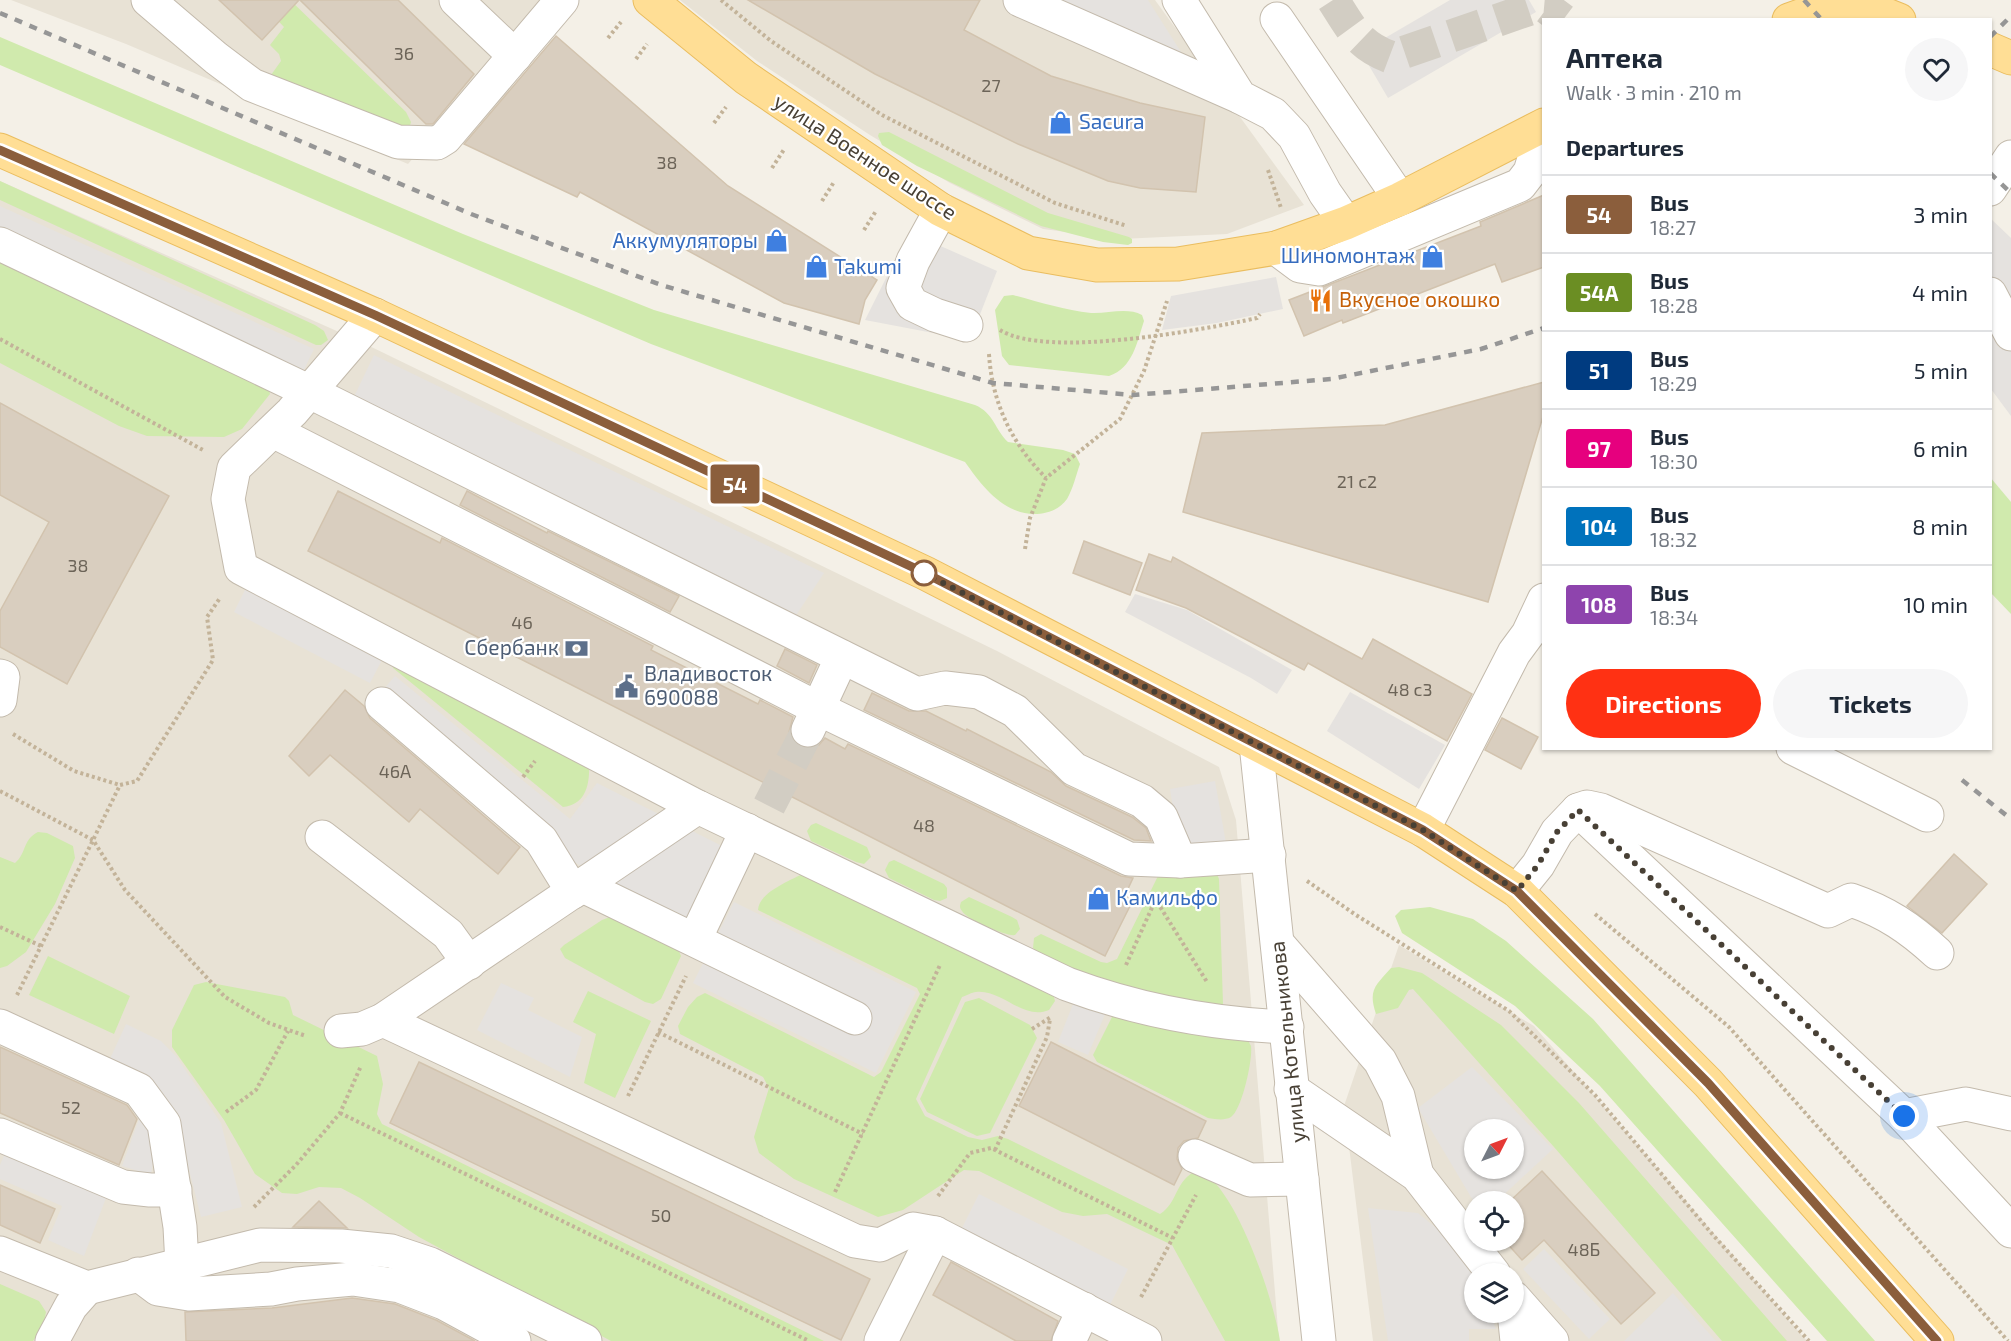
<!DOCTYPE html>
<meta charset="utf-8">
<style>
body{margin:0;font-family:"Exo 2",sans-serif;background:#f6f6f7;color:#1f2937;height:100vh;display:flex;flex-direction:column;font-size:22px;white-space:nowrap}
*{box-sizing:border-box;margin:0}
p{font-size:20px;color:#747a83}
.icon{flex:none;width:33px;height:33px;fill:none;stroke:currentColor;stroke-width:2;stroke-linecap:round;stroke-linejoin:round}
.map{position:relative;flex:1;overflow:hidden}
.side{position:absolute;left:1542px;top:18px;width:450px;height:732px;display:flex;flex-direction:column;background:#fff;border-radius:0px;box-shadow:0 2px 4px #0004}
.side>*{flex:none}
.badge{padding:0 12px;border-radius:4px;font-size:21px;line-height:39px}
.needle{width:39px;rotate:48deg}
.buttons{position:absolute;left:1464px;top:1119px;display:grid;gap:12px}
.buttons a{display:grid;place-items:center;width:60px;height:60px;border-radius:50%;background:#fff;box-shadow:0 2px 4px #0004;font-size:30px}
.you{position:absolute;width:30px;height:30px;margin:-15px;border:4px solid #fff;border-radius:50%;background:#1a73e8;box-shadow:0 0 0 9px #1a73e833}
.map>.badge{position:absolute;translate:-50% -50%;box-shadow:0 0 0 3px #fff}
h2{padding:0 24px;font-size:22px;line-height:54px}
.round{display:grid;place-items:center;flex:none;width:63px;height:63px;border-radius:32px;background:#f6f6f7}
.headline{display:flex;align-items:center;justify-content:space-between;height:102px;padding:0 24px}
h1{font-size:28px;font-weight:700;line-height:45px}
.primary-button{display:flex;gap:12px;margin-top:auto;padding:12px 24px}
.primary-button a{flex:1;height:69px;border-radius:36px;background:#ff3113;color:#fff;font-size:24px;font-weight:700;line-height:69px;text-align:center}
.primary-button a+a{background:#f6f6f7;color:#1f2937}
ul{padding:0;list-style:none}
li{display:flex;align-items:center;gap:18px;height:78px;padding:0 24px;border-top:2px solid #e0e1e3}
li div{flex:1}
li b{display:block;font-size:22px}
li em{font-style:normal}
li .badge{min-width:66px;font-weight:700;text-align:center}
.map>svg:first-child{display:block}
.residential{fill:#e8e2d5;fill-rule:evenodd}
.green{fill:#d0eaad}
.parking{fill:#e5e2df;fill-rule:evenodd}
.building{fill:#d9cebf;stroke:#d2c3ae;stroke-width:1.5}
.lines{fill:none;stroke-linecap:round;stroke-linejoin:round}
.minor-tunnel{stroke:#d2cdc3;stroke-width:33;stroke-dasharray:33 16;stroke-linecap:butt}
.minor-casing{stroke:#c3baac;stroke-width:35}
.major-casing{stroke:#eabd5f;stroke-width:35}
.path{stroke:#c3b399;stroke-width:4;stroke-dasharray:3 3;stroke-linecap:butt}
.minor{stroke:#fff;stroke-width:33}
.major{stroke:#ffde95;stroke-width:33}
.rail{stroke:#969696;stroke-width:4.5;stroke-dasharray:8 8;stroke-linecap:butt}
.line-casing{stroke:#fff;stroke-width:14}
.line{stroke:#8b5e3c;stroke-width:9}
.walk{stroke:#484035;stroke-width:6;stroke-dasharray:0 10.8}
.stop-dot{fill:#fff;stroke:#8b5e3c;stroke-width:3}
.labels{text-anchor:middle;stroke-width:4.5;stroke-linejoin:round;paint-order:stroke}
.number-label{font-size:18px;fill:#6c6458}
.shop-label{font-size:21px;fill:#366cbe;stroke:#fff;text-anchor:start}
.street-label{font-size:21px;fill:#484035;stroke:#fff}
.food-label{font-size:21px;fill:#c56008;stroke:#fff;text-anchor:start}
.service-label{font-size:21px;fill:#4e5e75;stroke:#fff;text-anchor:end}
</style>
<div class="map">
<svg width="2011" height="1341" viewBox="0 0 2011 1341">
<rect width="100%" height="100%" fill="#f4f0e7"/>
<!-- residential -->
<g class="residential">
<polygon points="11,0 553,0 408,164 126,44"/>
<polygon points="680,0 1155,0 1304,205 1227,234 1121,239 1043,229 950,183 870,135 757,61"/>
<polygon points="0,181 357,340 997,651 1219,767 1236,820 1279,1341 0,1341"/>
<path d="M1399,945L1534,1026L1807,1341H1373L1344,1106ZM1474,1130H1514V1168H1474ZM1474,1202H1514V1240H1474ZM1474,1274H1514V1312H1474Z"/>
</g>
<!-- green -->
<g class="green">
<polygon points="290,0 406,112 411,122 409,129 271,75 281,61 279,54 270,45 284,27 264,6"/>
<path d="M0,37L463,234L654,310L975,405C994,413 995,430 1008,442L1063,450L1075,454L1080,464C1076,475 1073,489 1067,499C1059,510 1047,514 1034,514C1002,513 982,486 965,462L651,344L0,65Z"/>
<polygon points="889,132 1048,213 1129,237 1132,239 1132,243 1128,245 1103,242 1041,226 917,166 882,145 878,136 879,133"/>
<polygon points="0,181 315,325 324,331 328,340 321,345 316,345 0,200"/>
<polygon points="0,254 268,386 270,394 242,429 224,437 147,436 119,426 0,363"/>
<path d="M1013,295C1039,302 1064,310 1091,313C1107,314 1127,307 1142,315L1144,321C1137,342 1133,368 1109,376L1009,365L1002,356L995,310L1004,296Z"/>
<polygon points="1990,477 2011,502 2011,614 1991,593"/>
<path d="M391,659L589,764C590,784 586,805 563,807L414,685L393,668Z"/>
<polygon points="816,823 867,847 871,857 864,864 856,862 811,841 807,831 811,825"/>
<path d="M38,832L47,833L73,846L75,858L55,904L26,952L7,966L0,968V857L15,863C27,853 22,840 38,832Z"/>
<polygon points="894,860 944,884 947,888 947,898 940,901 934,900 889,878 885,870 889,862"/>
<polygon points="1216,872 1219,879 1223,1004 1218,1010 1119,991 1037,952 1033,948 1034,938 1041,934 1101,962 1107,963 1117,959 1158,876"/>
<path d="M804,873L1052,990L1055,1001L1049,1010C1023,1021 1002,989 976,992C972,992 966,996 962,997L916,1099L925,1116L968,1137L982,1140L998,1136L1008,1139L1160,1214C1179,1202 1174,1180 1198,1170C1235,1183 1275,1303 1280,1341H1225L1172,1245L1107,1214L1083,1216L1062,1212L979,1171L964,1170L903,1210L878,1217L794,1179L759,1153L754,1137L769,1088L763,1077L680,1034L678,1026L688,1007L697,997L705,993L874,1077L881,1072L920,994L917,988L758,910C759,892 790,881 804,873Z"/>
<path d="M969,897L1012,917L1017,920L1020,929L1015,935C1007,937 966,919 962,911C959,907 960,906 961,902Z"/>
<polygon points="1430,907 1473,919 1506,941 1593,1019 1875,1341 1827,1341 1600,1086 1515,1006 1402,933 1395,916 1401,910"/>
<polygon points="610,917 678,949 681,956 661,999 653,1004 645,1002 565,958 560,949 564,945 602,920"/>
<polygon points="48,956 130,996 114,1034 29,995"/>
<path d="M1399,967L1422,973L1501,1025L1579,1103L1787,1341H1722L1554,1147L1413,989L1409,990L1398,1008L1376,1014C1368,990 1375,986 1391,968Z"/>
<polygon points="206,982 285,997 289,1001 293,1015 377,1056 383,1084 377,1114 382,1124 824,1341 611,1341 419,1237 360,1198 341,1188 319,1187 297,1194 282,1193 255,1174 224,1120 172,1047 172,1030 194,985"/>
<polygon points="588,991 651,1021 615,1098 584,1083 596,1034 573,1022"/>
<polygon points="979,998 1030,1025 1037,1038 990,1133 977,1136 927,1112 920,1099 965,1002"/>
<path d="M1114,1013L1246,1038C1248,1040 1250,1044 1251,1046C1253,1059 1242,1110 1231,1117C1224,1121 1216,1119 1208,1118L1097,1062L1093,1055Z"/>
<polygon points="0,1284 39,1301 46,1312 43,1327 33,1341 0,1341"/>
</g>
<!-- parking -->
<g class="parking">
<polygon points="1049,0 1148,0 1188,63"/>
<polygon points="1450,0 1529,0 1536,12 1388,98 1361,52"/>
<polygon points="0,206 314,349 300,378 0,236"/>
<polygon points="1990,218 2011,238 2011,416 1991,389"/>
<polygon points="909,232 997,271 970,340 865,320"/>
<polygon points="1276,277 1283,309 1217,323 1162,330 1171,296"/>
<polygon points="374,355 824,573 783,635 340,426"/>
<polygon points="259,562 396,633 370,683 234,612"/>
<polygon points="1135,594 1187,610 1292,670 1277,694 1251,678 1125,612"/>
<polygon points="395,676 570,819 597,783 730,850 695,923 528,839 369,706"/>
<polygon points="1350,692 1445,745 1419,789 1327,731"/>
<polygon points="1215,781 1227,849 1181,857 1170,789"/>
<polygon points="734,902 916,992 876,1073 693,983"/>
<polygon points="501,983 534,998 528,1010 582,1037 570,1077 477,1030"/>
<polygon points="1077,994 1108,1007 1088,1055 1058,1042"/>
<polygon points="126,1024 161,1041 176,1056 221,1123 242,1207 201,1217 177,1123 108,1063"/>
<path d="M1472,1067L1553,1149L1497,1201L1474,1202L1418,1108ZM1474,1130H1514V1168H1474Z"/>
<polygon points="139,1119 158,1129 151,1175 122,1166"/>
<polygon points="16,1127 117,1169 84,1256 48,1240 62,1206 0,1179 0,1165"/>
<polygon points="979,1194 1128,1269 1107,1311 958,1236"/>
<polygon points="1368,1208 1418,1213 1446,1236 1474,1277 1474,1312 1490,1313 1496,1329 1469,1329 1469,1341 1388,1341"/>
<polygon points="1544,1249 1610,1319 1589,1339 1523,1269"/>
<polygon points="1673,1293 1716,1341 1624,1341"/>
</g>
<!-- building -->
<g class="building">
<polygon points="219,0 299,0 262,40"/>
<polygon points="300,0 398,0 474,74 433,124 426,124"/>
<polygon points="748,0 980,0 964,30 1051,76 1140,103 1205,117 1196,192 1140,188 1108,181 1018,144 875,74"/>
<polygon points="556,36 728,186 877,280 865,300 859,324 784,303 580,192 577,197 464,144"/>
<polygon points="1544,195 1544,267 1502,282 1495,264 1343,323 1342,320 1304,336 1289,300 1481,226 1480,222"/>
<polygon points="1544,382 1544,413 1488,602 1183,512 1202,433 1385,425"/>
<polygon points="0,403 169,496 67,684 0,647 0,611 49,522 0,495"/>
<polygon points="338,491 440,543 442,538 653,646 651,650 758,704 760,700 793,717 789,732 792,740 800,747 810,749 819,745 825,738 845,749 848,744 1121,876 1133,878 1127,891 1135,896 1105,956 308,551"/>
<polygon points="467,491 547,533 548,531 679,596 670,612 460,505"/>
<polygon points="1084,541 1142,563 1130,595 1073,573"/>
<polygon points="1149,554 1171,562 1173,557 1362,659 1373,639 1472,694 1447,741 1308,663 1304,670 1186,608 1136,590"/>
<polygon points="785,649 817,665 809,683 777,666"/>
<polygon points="345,690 364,706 370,718 520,847 498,874 420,809 409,822 330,755 309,776 289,756"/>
<polygon points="872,693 909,711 926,711 966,731 967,729 1051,772 1066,786 1132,817 1146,828 1151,841 1134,840 864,710"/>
<polygon points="1502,718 1538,737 1521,769 1485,750"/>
<polygon points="1954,854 1987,884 1942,933 1907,906"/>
<polygon points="1051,1042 1206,1121 1198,1138 1184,1141 1178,1148 1177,1159 1182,1169 1174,1185 1019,1106"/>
<polygon points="0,1047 127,1105 137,1119 119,1165 0,1113"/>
<polygon points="419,1062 870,1279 841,1340 390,1123"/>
<polygon points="1542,1171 1655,1293 1621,1324 1544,1240 1522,1260 1504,1240 1514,1240 1514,1202 1509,1202"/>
<polygon points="0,1185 55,1209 40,1243 0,1225"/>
<polygon points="319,1201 347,1228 293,1227"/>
<polygon points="951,1262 1058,1321 1051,1341 1016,1341 933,1295"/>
<polygon points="352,1298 395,1304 436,1320 475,1341 186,1341 185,1312 272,1308"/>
</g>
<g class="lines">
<!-- minor-tunnel -->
<g class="minor-tunnel">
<path d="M1333,0C1351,28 1358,45 1390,57L1536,7L1547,8L1563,20"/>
<polyline points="769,806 808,730"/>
</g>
<defs>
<g id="minor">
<polyline points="148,0 216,58 252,85 398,142 437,143 445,138 562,0"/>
<polyline points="456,0 515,56"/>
<polyline points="1020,0 1240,97"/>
<polyline points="1179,0 1240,97 1273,114 1294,136 1325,193 1346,223"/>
<polyline points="1277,19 1400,199"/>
<polyline points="1990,189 2011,157"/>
<polyline points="941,210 913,261 903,288 912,304 935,315 966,325"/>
<polyline points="0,244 310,392 917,694 945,688 979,692 1015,711 1074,769 1142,801 1161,817 1180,861"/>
<polyline points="1276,248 1300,266 1319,269 1520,185 1530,172 1544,126"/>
<polyline points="1990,294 2011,334"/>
<path d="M375,315L292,412L234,468L228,499L241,568L698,807L1067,984C1137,1010 1212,1024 1287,1027"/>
<polyline points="275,432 819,709 1129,859 1180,861 1269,855"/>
<polyline points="0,676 3,677 0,700"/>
<polyline points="382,704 541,840 573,892"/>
<polyline points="808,730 842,657"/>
<polyline points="1256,744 1319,1341"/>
<polyline points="1793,748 1927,815"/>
<polyline points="1578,810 1904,1116 2011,1231"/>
<polyline points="1423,830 1514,653 1528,634 1544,600"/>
<polyline points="322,837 448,934 469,963"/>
<polyline points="583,886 855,1018"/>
<path d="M1517,891L1538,865L1557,832L1578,810L1587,807L1601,810L1828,911L1851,900C1886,912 1910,928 1937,953"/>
<polyline points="695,939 747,830"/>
<polyline points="1278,944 1380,1061 1398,1096 1417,1175"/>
<polyline points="383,1020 855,1241 880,1245 913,1229 935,1233 1145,1341"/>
<polyline points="0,1026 139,1090 164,1124 180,1227 182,1265"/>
<polyline points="341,1031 362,1029 383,1020 698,807"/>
<polyline points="1291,1089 1417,1175 1494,1274"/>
<polyline points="1904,1116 1966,1104 2011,1114"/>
<polyline points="0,1135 123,1187 150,1190 175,1190"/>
<polyline points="1195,1156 1250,1180 1302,1179"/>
<polyline points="0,1253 87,1288 260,1245 341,1246 391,1251 430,1264 585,1341"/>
<polyline points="138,1274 158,1289 189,1294 271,1289 297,1284 353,1279 400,1286 444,1303 514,1341"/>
<polyline points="1514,1298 1552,1341"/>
<polyline points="1514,1312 1517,1341"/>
<polyline points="52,1341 71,1306 87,1288"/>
<polyline points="881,1341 935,1233"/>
<polyline points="1069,1341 1084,1309"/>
</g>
<g id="major">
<polyline points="650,0 746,78 941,210 1028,253 1097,265 1178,264 1276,248 1346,223 1400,199 1544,125"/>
<polyline points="1789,20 1814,11 1835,15 1889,16 1899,20"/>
<polyline points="1990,49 2011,58"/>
<polyline points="0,150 375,315 925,573 1423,830 1517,891 1708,1083 1937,1341"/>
</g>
</defs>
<!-- minor casing -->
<use href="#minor" class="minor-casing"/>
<!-- major casing -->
<use href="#major" class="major-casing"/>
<!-- path -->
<g class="path">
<polyline points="721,0 771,41 882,115 1055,203 1127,226"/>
<polyline points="608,38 621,22"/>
<polyline points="636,59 647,44"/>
<polyline points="714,123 726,107"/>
<polyline points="772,168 785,148"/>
<polyline points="1268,170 1281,208"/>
<polyline points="822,201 834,182"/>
<polyline points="864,230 876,211"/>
<path d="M1000,330C1047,359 1202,330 1257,318L1260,314"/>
<polyline points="0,339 203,450"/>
<path d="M989,354C992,403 1012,444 1046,478"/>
<polyline points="1025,549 1030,518 1046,478 1120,419 1144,371 1167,301"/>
<polyline points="13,734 74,771 120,785"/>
<polyline points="523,777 535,761"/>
<polyline points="0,791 93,840 125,890 225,997 269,1023 306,1036"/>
<polyline points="1307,881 1356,915 1509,1011 1595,1095 1713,1235 1809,1341"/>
<polyline points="1154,897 1207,982"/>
<polyline points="1595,914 1729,1027 2008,1341"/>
<polyline points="0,927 41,946"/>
<polyline points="1126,965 1155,901"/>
<polyline points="17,995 120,785 137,781 213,660 207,617 220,598"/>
<polyline points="1032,1029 1051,1017"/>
<polyline points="658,1032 863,1134"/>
<polyline points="628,1096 686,976"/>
<polyline points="226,1112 256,1090 288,1031"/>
<polyline points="340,1113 809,1341"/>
<polyline points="995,1150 1047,1037 1050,1019"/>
<polyline points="835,1192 940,965"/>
<polyline points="938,1196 970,1153 991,1148 1173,1238"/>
<polyline points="254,1207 296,1165 340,1113 361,1066"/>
<polyline points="1141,1297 1196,1195"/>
</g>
<!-- minor -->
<use href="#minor" class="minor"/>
<!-- major -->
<use href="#major" class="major"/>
<!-- rail -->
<g class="rail">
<polyline points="1804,0 1822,20"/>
<polyline points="0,13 471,214 661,285 993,383 1133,395 1331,379 1481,349 1544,328"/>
<polyline points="1990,37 2011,16"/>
<polyline points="1990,173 2011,193"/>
<polyline points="1962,780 2011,819"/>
</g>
</g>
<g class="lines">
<defs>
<polyline id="line" points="0,150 375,315 925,573 1423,830 1517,891 1708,1083 1937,1341"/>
</defs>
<!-- line casing -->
<use href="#line" class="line-casing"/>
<!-- line -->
<use href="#line" class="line"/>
<!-- walk -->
<polyline class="walk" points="924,573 1423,830 1517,891 1538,865 1557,832 1578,810 1904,1116"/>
</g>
<!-- icons -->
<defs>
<symbol id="shop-bare" viewBox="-9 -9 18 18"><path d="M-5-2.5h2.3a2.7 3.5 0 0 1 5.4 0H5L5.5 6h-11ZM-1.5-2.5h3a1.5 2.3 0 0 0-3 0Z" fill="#3f7fe0" stroke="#fff" stroke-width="2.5" paint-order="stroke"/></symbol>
<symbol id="restaurant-bare" viewBox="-9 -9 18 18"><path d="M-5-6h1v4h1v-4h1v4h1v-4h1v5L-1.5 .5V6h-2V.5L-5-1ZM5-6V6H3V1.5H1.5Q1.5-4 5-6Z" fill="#e8710a" stroke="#fff" stroke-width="2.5" paint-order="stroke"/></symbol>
<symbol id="bank-bare" viewBox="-9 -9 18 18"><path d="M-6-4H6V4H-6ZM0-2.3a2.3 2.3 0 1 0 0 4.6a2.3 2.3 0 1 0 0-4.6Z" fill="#5c6f8a" stroke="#fff" stroke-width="2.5" paint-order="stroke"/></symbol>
<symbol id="civic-bare" viewBox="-9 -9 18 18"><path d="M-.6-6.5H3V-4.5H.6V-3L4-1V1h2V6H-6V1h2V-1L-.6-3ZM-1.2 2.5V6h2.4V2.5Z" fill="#5c6f8a" stroke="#fff" stroke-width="2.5" paint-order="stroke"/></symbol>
</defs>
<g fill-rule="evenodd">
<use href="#shop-bare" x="1044" y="106" width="33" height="33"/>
<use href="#shop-bare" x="760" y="224" width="33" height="33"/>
<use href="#shop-bare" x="1416" y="240" width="33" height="33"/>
<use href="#shop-bare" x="800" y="250" width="33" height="33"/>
<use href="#restaurant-bare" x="1304" y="284" width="33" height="33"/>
<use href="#bank-bare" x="560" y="632" width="33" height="33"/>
<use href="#civic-bare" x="610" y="670" width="33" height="33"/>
<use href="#shop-bare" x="1082" y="882" width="33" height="33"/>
</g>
<!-- markers -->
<circle class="stop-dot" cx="924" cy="573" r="12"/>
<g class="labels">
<!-- number labels -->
<g class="number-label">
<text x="404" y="60">36</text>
<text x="991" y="92">27</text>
<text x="667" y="169">38</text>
<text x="1357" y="488">21 с2</text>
<text x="78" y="572">38</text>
<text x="522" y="629">46</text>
<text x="1410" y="696">48 с3</text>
<text x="395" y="778">46А</text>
<text x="924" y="832">48</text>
<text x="71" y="1114">52</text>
<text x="661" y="1222">50</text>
<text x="1584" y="1256">48Б</text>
</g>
<!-- shop labels -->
<g class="shop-label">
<text x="1079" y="129">Sacura</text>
<text x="758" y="248" text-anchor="end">Аккумуляторы</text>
<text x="1415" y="263" text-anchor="end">Шиномонтаж</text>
<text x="834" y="274">Takumi</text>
<text x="1116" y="905">Камильфо</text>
</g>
<!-- street labels -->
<g class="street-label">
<text transform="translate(865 157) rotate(33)" y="7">улица Военное шоссе</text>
<text transform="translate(1288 1042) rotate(-96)" y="7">улица Котельникова</text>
</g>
<!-- food labels -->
<g class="food-label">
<text x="1339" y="307">Вкусное окошко</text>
</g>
<!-- service labels -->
<g class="service-label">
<text x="559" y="655">Сбербанк</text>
<text x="644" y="681" text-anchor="start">Владивосток<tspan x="644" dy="24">690088</tspan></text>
</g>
</g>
</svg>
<div class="buttons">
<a><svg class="needle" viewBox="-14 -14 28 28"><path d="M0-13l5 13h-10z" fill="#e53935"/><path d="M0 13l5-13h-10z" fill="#747a83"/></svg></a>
<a><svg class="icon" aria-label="locate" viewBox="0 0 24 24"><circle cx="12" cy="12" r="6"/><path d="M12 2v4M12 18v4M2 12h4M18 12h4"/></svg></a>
<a><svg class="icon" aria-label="layers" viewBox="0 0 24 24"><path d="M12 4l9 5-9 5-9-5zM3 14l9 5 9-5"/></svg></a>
</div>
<div class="you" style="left:1904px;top:1116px"></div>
<b class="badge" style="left:735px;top:484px;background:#8b5e3c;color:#fff">54</b>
<section class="side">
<div class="headline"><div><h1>Аптека</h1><p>Walk · 3 min · 210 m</p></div><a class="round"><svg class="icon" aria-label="heart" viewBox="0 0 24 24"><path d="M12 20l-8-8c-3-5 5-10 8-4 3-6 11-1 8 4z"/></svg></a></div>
<h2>Departures</h2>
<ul>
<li><span class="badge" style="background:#8b5e3c;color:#fff">54</span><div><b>Bus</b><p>18:27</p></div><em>3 min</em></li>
<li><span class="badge" style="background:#6b8e23;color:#fff">54А</span><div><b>Bus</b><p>18:28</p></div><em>4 min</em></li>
<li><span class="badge" style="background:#003b80;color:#fff">51</span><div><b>Bus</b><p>18:29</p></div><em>5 min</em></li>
<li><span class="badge" style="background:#e6007e;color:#fff">97</span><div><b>Bus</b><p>18:30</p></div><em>6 min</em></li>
<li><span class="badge" style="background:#0072bc;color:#fff">104</span><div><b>Bus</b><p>18:32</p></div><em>8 min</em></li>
<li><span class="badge" style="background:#8e44ad;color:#fff">108</span><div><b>Bus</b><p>18:34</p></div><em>10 min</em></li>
</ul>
<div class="primary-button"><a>Directions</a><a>Tickets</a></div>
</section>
</div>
